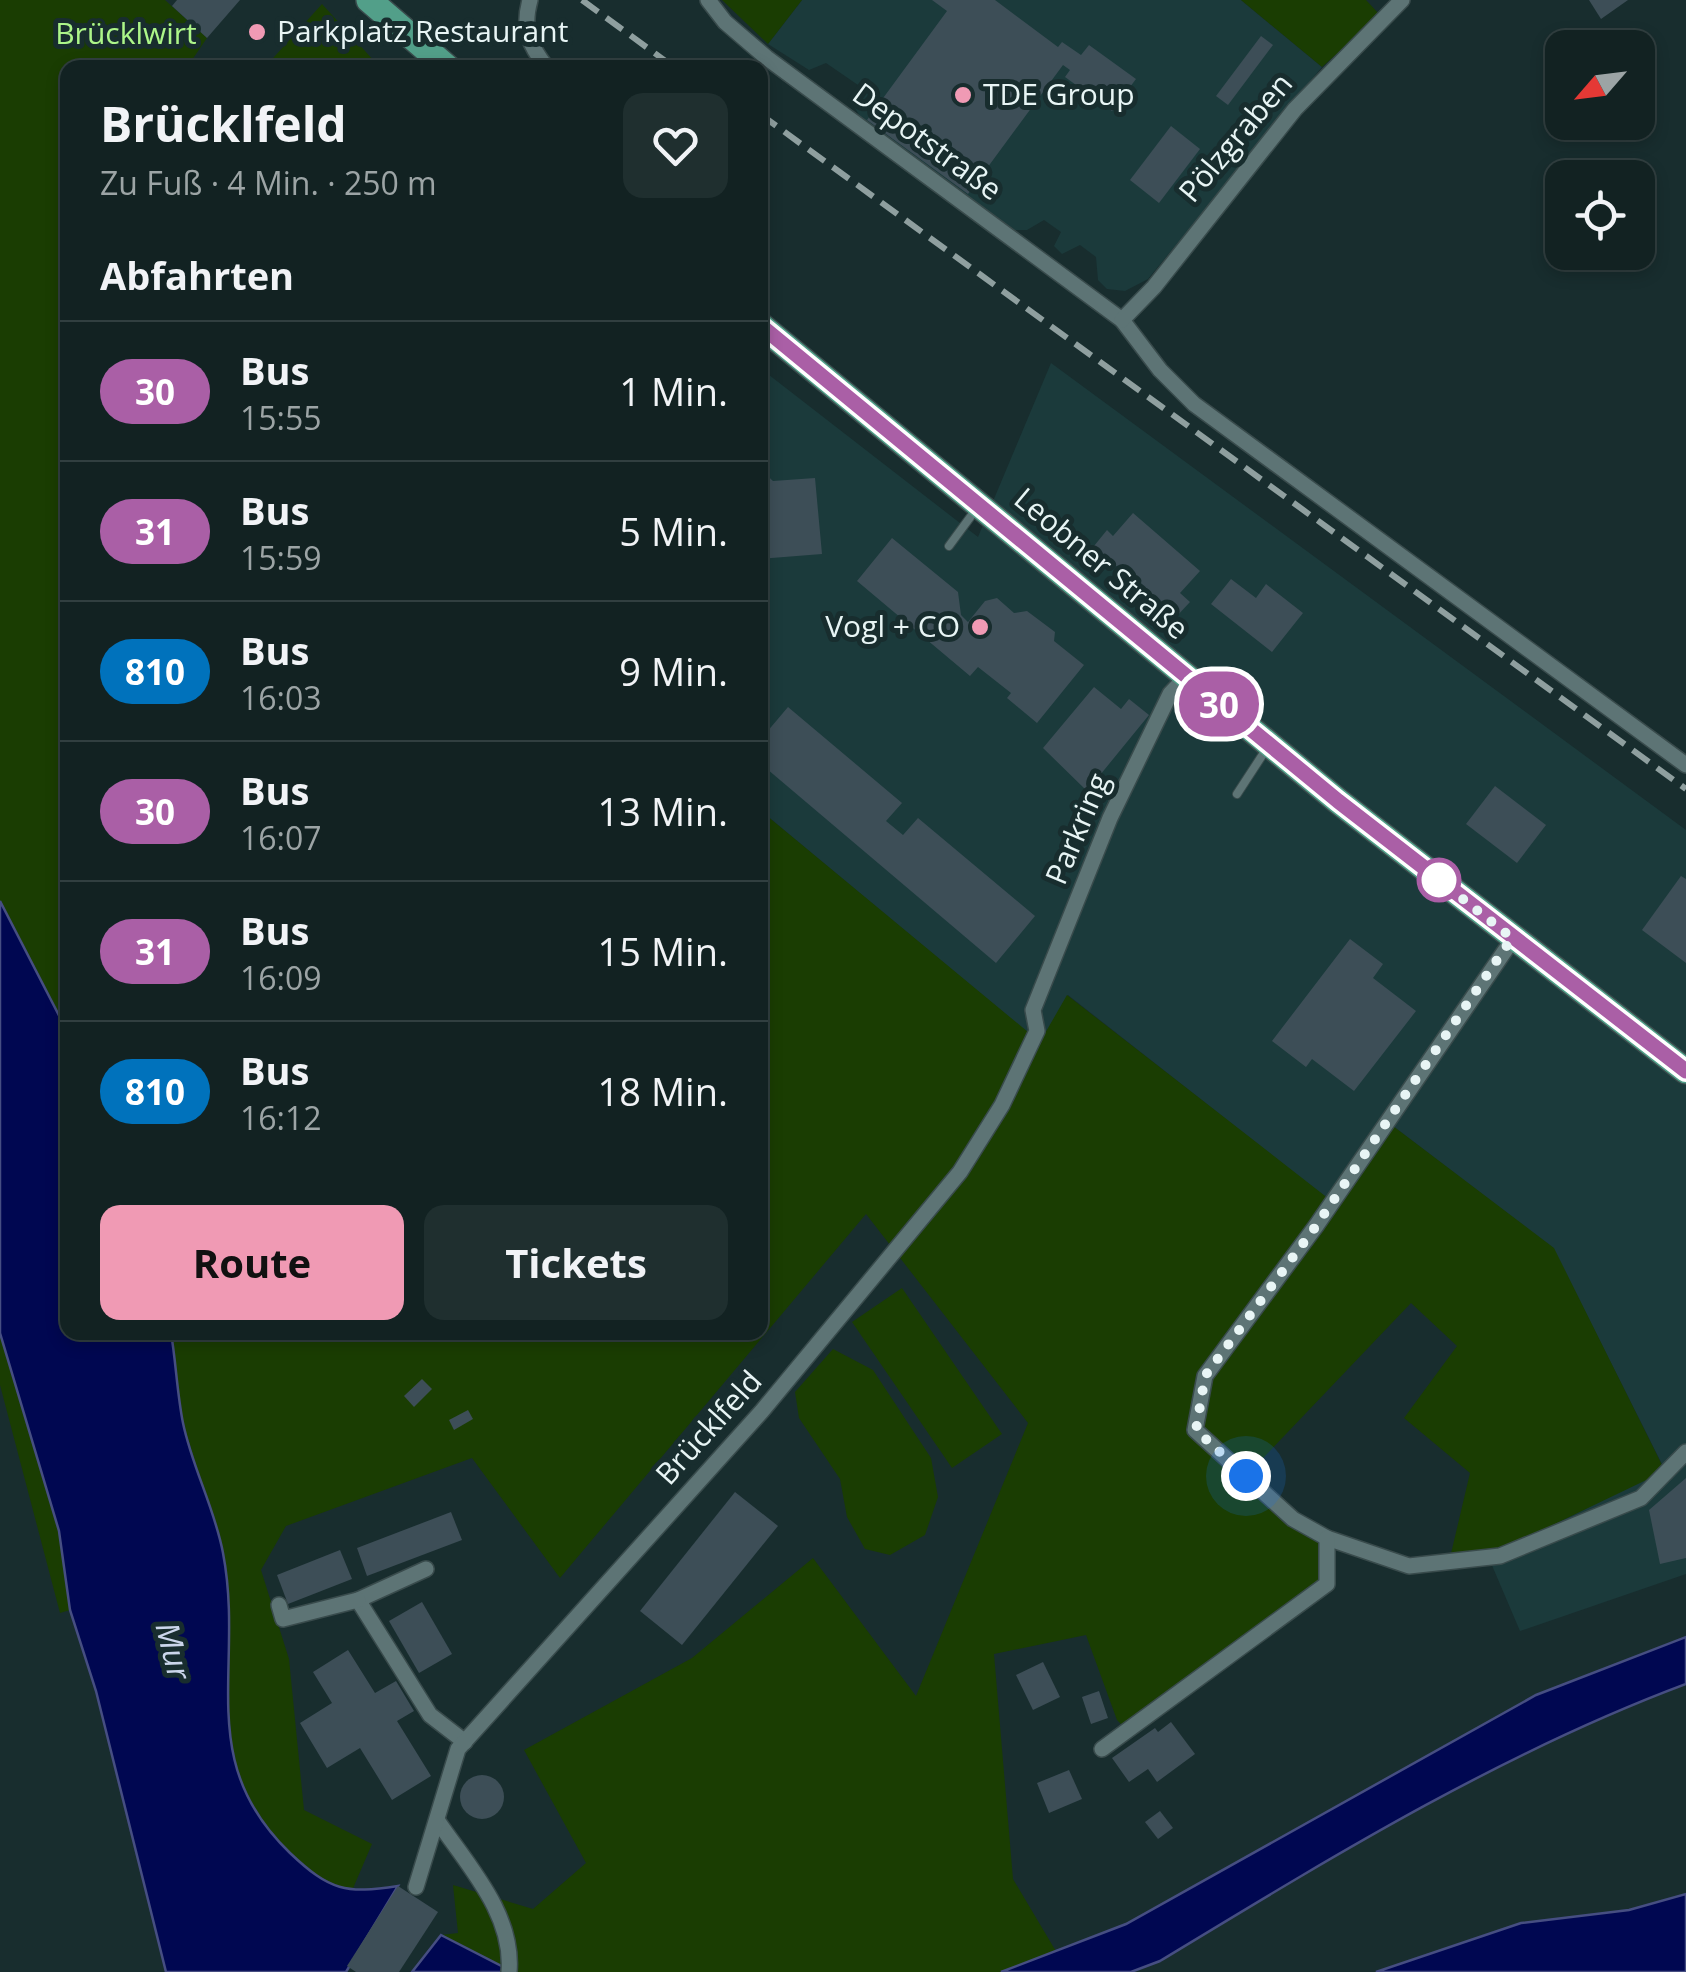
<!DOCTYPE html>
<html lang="de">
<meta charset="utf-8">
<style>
body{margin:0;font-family:"Open Sans",sans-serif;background:#1f2f2f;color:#f1f3f6;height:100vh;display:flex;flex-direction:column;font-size:38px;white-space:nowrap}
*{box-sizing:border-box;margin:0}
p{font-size:32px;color:#9ca4a5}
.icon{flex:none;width:55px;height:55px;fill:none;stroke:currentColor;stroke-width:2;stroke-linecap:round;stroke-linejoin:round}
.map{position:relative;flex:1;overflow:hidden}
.panel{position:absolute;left:60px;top:60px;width:708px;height:1280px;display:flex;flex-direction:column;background:#122222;border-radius:20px;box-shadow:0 5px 15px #0003,0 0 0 2px #313f40}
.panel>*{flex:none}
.badge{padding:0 20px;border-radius:32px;font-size:35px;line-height:65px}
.needle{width:65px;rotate:242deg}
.tools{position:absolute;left:1545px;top:30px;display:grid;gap:20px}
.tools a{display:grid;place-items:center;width:110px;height:110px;border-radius:20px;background:#122222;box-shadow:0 5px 15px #0003,0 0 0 2px #313f40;font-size:50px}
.you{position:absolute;width:50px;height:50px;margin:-25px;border:8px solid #fff;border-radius:50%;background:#1a73e8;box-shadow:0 0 0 15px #1a73e833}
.map>.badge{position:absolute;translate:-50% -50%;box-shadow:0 0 0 5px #fff}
h2{padding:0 40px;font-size:38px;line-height:90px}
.round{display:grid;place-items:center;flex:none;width:105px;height:105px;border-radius:20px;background:#1f2f2f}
.overview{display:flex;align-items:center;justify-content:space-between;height:170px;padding:0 40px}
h1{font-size:48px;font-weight:700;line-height:75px}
.button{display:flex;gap:20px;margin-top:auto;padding:20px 40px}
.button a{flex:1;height:115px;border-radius:20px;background:#f09ab4;color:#111;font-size:40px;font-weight:700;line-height:115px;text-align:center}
.button a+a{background:#1f2f2f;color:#f1f3f6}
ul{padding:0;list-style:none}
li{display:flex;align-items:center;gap:30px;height:140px;padding:0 40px;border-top:2px solid #313f40}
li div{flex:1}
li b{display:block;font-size:38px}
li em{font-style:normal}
li .badge{min-width:110px;font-weight:700;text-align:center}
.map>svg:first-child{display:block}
.built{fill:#1b3a3b}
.green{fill:#1a3d02}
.water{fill:#000751;stroke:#464e82;stroke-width:2.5}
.building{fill:#3d4e57}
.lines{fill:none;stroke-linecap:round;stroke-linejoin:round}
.lane-casing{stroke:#394b4c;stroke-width:10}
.street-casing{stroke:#394b4c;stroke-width:18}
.primary-casing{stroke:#394b4c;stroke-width:28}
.lane{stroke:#5d7475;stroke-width:8}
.street{stroke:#5d7475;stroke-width:15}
.primary{stroke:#529f89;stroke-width:25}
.rail{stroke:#8f9f9f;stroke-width:6;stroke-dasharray:20 10;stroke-linecap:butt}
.line-casing{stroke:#fff;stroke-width:22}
.line{stroke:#aa5fa6;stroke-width:15}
.walk{stroke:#e8f5f5;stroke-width:10;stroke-dasharray:0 18}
.poi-dot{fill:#f09ab4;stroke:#182d2e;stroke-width:4}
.stop-dot{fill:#fff;stroke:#aa5fa6;stroke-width:5}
.labels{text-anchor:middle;stroke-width:10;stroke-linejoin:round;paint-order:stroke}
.poi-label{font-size:30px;fill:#e8f5f5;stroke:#182d2e;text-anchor:start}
.park-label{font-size:30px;fill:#adf689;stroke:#182d2e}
.street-label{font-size:30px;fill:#e8f5f5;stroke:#182d2e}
.water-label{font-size:32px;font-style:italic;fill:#cbd6eb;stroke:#182d2e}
</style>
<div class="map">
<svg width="1686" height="1972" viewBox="0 0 1686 1972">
<rect width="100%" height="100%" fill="#182d2e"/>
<!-- built -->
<g class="built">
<polygon points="802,0 1241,0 1322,67 1148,279 1125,291 1107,289 1098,280 1096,257 1080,245 1062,254 1054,246 1061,232 1044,220 1027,230 1015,230 861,118 852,103 858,85 826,63 809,70 768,44"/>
<polygon points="1051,363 1686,830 1686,1574 1520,1631 1488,1556 1665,1470 1553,1248 1389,1123 1329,1200 1068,995 1040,1043 760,810 760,368 978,537"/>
</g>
<!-- green -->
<g class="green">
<polygon points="0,0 165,0 207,38 192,60 200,67 68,68 67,1031 0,901"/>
<polygon points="722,0 802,0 768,44"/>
<polygon points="1241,0 1366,0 1380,15 1322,67"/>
<polygon points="322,4 376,63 382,67 265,67"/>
<polygon points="760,810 1040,1042 1067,995 1329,1199 1389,1123 1554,1248 1665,1471 1488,1556 1449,1562 1470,1473 1404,1418 1457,1346 1411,1303 1246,1476 1327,1538 1327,1584 1127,1730 1117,1720 1086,1635 994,1654 1013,1879 1057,1953 1001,1972 513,1972 441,1935 458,1933 453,1885 533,1909 586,1863 524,1750 692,1658 813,1558 916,1696 1028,1423 866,1214 560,1578 472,1458 286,1526 261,1570 289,1659 304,1810 372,1844 351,1893 309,1871 260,1824 229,1755 229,1611 223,1553 183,1422 171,1333 760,1332"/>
<polygon points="902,1288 1002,1434 952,1468 852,1322"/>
<polygon points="0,1333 59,1531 70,1610 60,1613 0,1385"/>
<polygon points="833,1349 873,1370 931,1458 938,1497 925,1535 890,1555 865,1549 847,1517 840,1479 799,1418 795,1392"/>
</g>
<!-- water -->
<g class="water">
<path d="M0,901L67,1031L68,1332L171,1333C176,1362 177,1393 183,1423C192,1467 215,1509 223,1553C245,1668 193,1760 290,1853C330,1891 346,1894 398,1886L346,1972H166L96,1691L70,1610L59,1531L0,1333Z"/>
<path d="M1686,1637V1684C1499,1754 1330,1858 1160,1961L1131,1972H1001L1126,1924L1536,1695Z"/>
<polygon points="1686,1894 1686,1972 1376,1972 1521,1923 1629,1910"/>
<polygon points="441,1935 513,1972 412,1972"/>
</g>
<!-- building -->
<g class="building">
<polygon points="177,0 240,0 207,38 172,6"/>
<polygon points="932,0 995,0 1058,47 1062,42 1081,55 1089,45 1136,79 1112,111 1065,77 1070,70 1063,65 968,194 867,120 947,11"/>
<polygon points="1589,0 1628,0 1601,19"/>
<polygon points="1261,36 1273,45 1228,105 1216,96"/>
<polygon points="1171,126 1200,149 1159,203 1130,180"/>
<polygon points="760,469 773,481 815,478 822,554 760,559"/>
<polygon points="1133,513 1200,571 1180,593 1190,602 1175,618 1094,546 1107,530 1113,536"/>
<polygon points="892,538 958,592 961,615 968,622 985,601 997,598 1014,613 1027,611 1055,632 1054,641 1084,665 1037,723 1007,698 1011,693 978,667 970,676 857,581"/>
<polygon points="1231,579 1256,598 1266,584 1303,613 1272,652 1211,604"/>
<polygon points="1094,687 1121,709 1129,699 1149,715 1087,791 1043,748"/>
<polygon points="788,707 902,803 886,821 903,835 918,818 1035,916 996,963 760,763 760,740"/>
<polygon points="1495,786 1546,825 1517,863 1466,824"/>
<polygon points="1681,876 1686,879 1686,963 1642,930"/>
<polygon points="1350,939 1383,964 1373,978 1416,1011 1354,1091 1312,1059 1306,1067 1272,1041"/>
<polygon points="422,1379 432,1389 414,1407 404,1396"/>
<polygon points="468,1410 473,1419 454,1430 449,1420"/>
<polygon points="1686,1478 1686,1558 1660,1564 1649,1510"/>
<polygon points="735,1492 778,1526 682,1645 640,1611"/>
<polygon points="451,1512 462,1540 367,1576 357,1548"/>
<polygon points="340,1550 352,1579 288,1604 277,1575"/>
<polygon points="422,1602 452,1654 419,1673 389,1621"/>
<polygon points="348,1650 375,1693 396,1681 414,1711 397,1721 431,1776 392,1800 360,1748 327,1768 300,1723 332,1703 313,1672"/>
<polygon points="1043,1662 1060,1697 1033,1710 1016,1675"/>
<polygon points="1099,1691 1108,1718 1091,1724 1082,1697"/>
<polygon points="1171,1722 1195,1754 1157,1782 1148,1769 1129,1782 1112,1758 1155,1728 1158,1732"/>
<polygon points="1069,1770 1082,1799 1049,1813 1037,1783"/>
<circle cx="482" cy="1797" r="22"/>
<polygon points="1160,1811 1173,1828 1158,1839 1145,1822"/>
<polygon points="398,1886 438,1912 399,1972 356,1972 347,1966"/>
</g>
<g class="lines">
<defs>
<g id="lane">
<polyline points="949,546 977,508"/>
<polyline points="1237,794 1267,748"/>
</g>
<g id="street">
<path d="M530,0C522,29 529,45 547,68"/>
<polyline points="708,0 725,22 767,58 1122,320 1160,370 1194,404 1686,765"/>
<polyline points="1122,320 1154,287 1295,109 1402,0"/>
<polyline points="1513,939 1316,1226 1205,1376 1195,1430 1293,1519 1327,1538 1409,1566 1500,1556 1641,1498 1686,1452"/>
<polyline points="426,1569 358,1600 430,1715 465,1742"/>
<polyline points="279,1605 283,1619 358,1600"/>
<polyline points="1102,1749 1327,1584 1327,1538"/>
<path d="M437,1820C468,1866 514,1914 509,1972"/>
<polyline points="416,1887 458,1749 762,1411 960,1172 1002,1105 1037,1031 1033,1010 1110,818 1170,694 1186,677"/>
</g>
<g id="primary">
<polyline points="369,0 448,68"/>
<polyline points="760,325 1338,801 1686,1071"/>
</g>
</defs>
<!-- lane casing -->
<use href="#lane" class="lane-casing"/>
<!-- street casing -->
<use href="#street" class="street-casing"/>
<!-- primary casing -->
<use href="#primary" class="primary-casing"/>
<!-- lane -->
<use href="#lane" class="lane"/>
<!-- street -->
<use href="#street" class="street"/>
<!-- primary -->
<use href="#primary" class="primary"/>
<!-- rail -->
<g class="rail">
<polyline points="582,0 675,68"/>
<polyline points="760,114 1686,789"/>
</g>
</g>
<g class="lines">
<defs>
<polyline id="line" points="760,325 1338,801 1686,1071"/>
</defs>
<!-- line casing -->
<use href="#line" class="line-casing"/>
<!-- line -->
<use href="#line" class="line"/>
<!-- walk -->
<polyline class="walk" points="1246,1476 1196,1430 1205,1376 1316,1226 1512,938 1439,880"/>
</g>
<!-- markers -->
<g class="poi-dot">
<circle cx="257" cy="32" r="10"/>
<circle cx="963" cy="95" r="10"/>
<circle cx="980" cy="627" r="10"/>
</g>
<circle class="stop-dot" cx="1439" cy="880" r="20"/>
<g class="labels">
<!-- poi labels -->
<g class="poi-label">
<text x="277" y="42">Parkplatz Restaurant</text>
<text x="983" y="105">TDE Group</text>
<text x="960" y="637" text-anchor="end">Vogl + CO</text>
</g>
<!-- park labels -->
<g class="park-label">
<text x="126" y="44">Brücklwirt</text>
</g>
<!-- street labels -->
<g class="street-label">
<text transform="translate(1236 138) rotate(-50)" y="10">Pölzgraben</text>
<text transform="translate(927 142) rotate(36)" y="10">Depotstraße</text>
<text transform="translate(1101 564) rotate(40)" y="10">Leobner Straße</text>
<text transform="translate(1078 829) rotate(-67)" y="10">Parkring</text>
<text transform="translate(709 1428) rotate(-48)" y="10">Brücklfeld</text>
</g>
<!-- water labels -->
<g class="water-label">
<text transform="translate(173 1651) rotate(76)" y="11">Mur</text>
</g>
</g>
</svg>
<div class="tools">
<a><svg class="needle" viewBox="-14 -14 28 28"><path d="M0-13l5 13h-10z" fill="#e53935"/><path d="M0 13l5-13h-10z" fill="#9ca4a5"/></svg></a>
<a><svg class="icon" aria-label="locate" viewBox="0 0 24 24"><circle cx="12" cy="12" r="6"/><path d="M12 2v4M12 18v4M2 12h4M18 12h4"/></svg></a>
</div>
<div class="you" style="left:1246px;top:1476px"></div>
<b class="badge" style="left:1219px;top:704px;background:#aa5fa6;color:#fff">30</b>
<section class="panel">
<div class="overview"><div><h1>Brücklfeld</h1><p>Zu Fuß · 4 Min. · 250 m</p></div><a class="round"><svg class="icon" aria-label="heart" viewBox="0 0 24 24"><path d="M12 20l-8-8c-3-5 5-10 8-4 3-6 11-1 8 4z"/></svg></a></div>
<h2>Abfahrten</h2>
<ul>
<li><span class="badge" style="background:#aa5fa6;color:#fff">30</span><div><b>Bus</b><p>15:55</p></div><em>1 Min.</em></li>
<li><span class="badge" style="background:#aa5fa6;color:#fff">31</span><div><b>Bus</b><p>15:59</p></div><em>5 Min.</em></li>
<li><span class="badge" style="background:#0072bc;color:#fff">810</span><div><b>Bus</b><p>16:03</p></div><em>9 Min.</em></li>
<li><span class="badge" style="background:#aa5fa6;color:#fff">30</span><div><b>Bus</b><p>16:07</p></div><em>13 Min.</em></li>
<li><span class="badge" style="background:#aa5fa6;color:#fff">31</span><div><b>Bus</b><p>16:09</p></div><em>15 Min.</em></li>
<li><span class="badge" style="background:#0072bc;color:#fff">810</span><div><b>Bus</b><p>16:12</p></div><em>18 Min.</em></li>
</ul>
<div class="button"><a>Route</a><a>Tickets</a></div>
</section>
</div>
